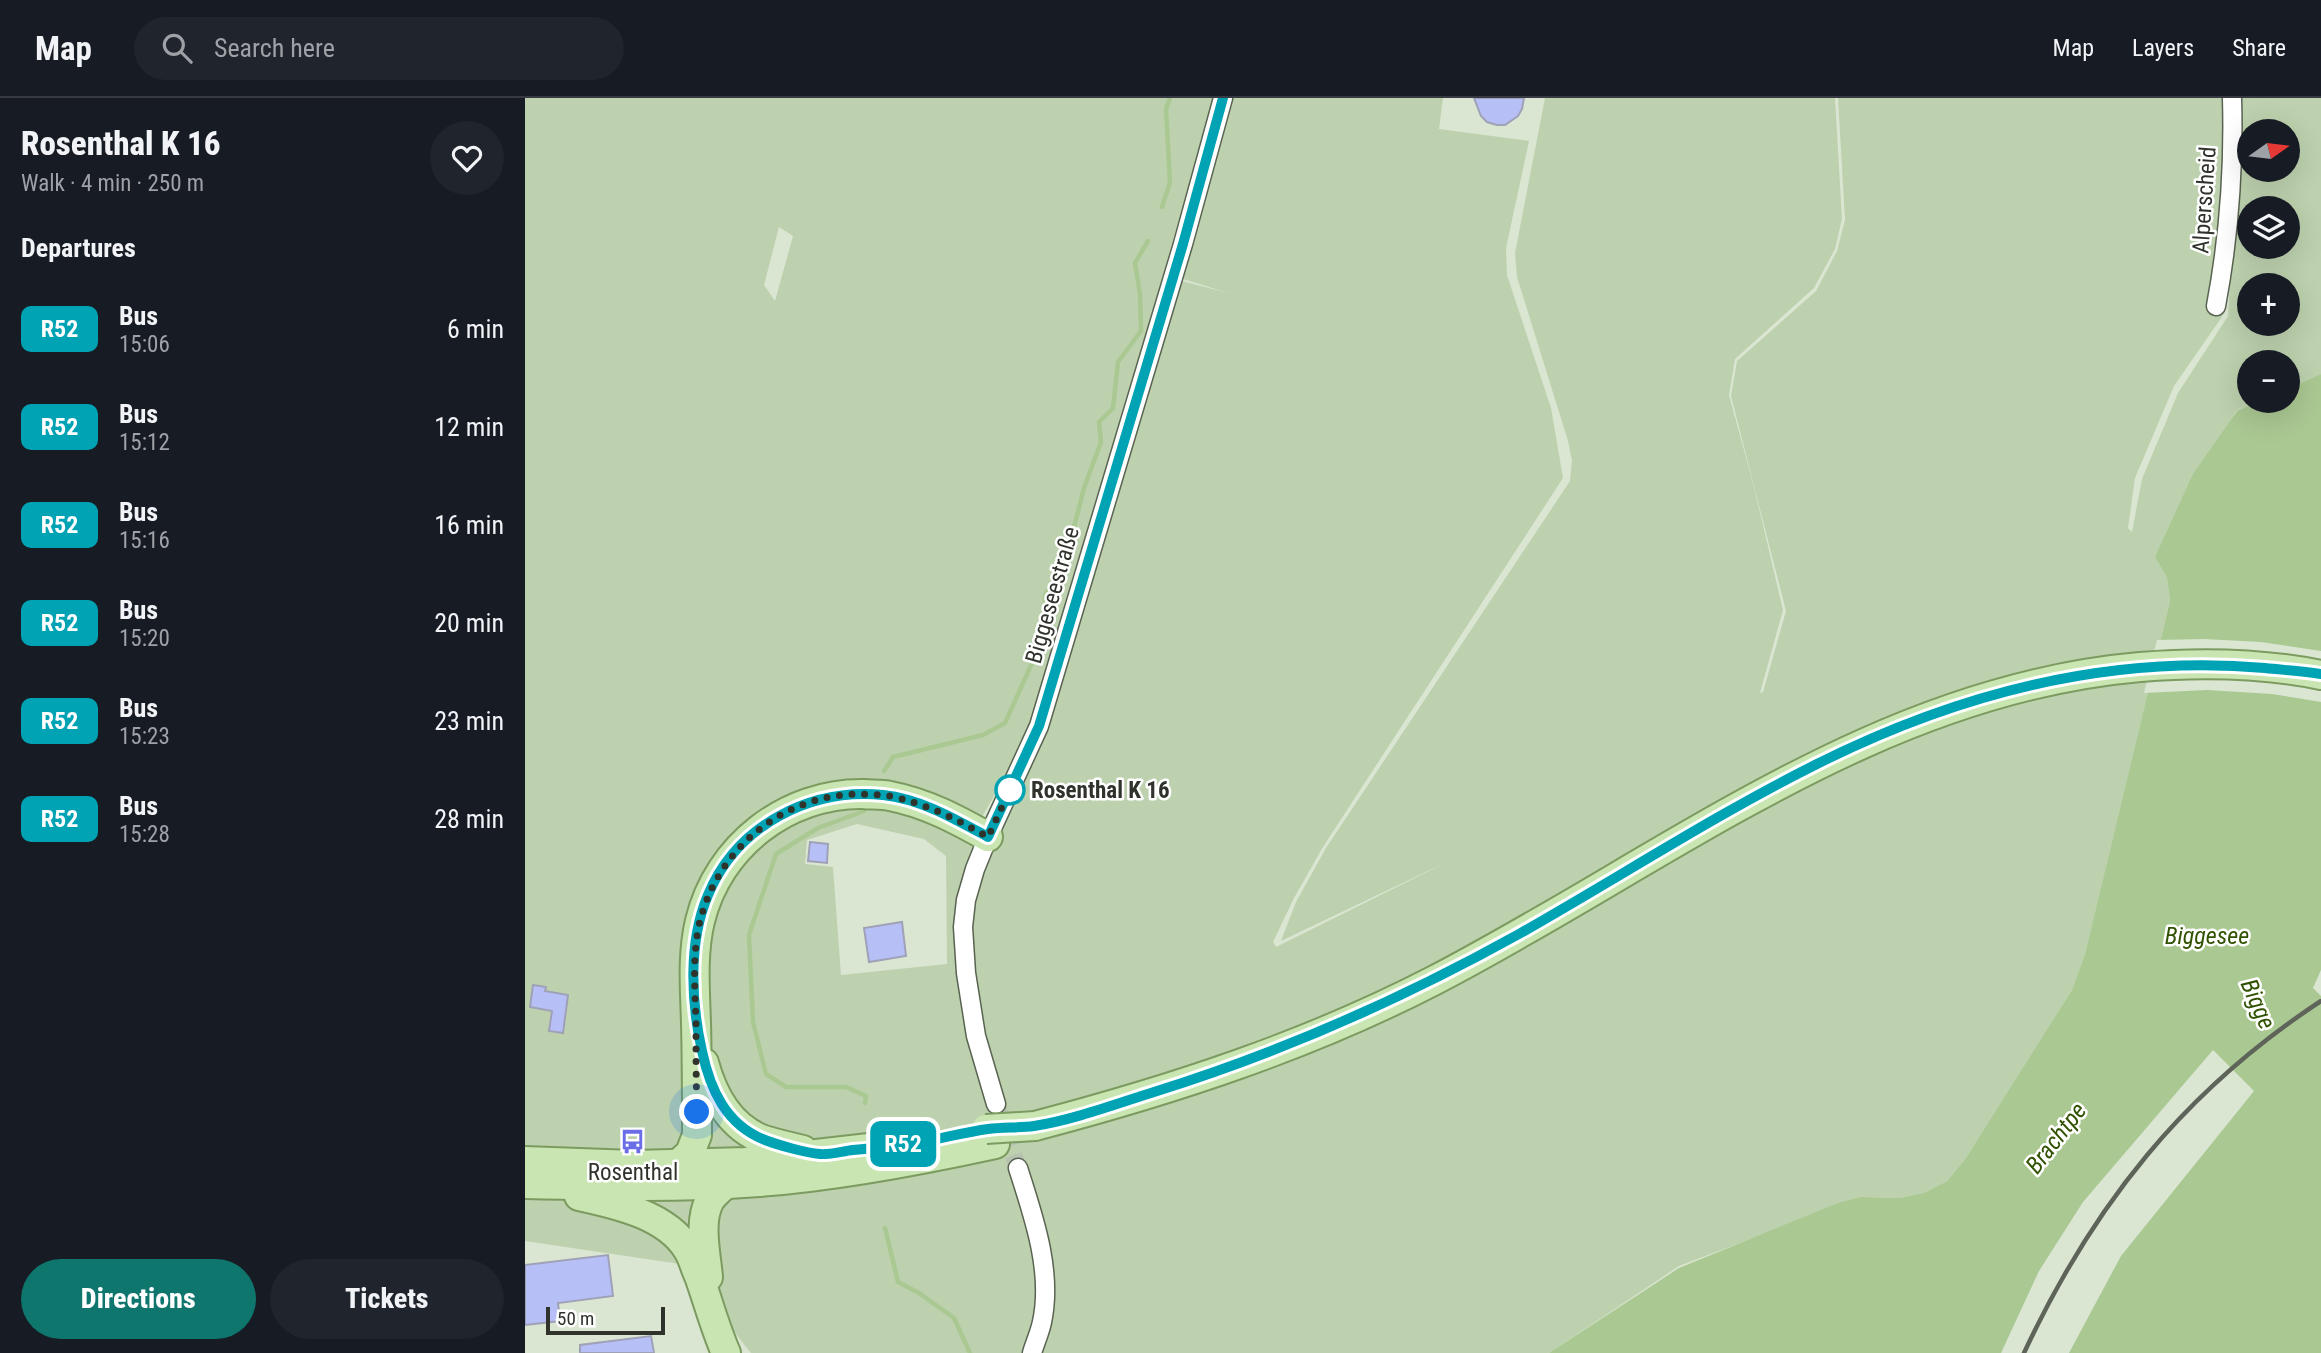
<!DOCTYPE html>
<meta charset="utf-8">
<style>
body{margin:0;font-family:"Roboto Condensed",sans-serif;background:#20242c;color:#f1f3f6;height:100vh;display:flex;flex-direction:column;font-size:26px;white-space:nowrap}
*{box-sizing:border-box;margin:0}
p{font-size:23px;color:#9ea1a6}
.icon{flex:none;width:38px;height:38px;fill:none;stroke:currentColor;stroke-width:2;stroke-linecap:round;stroke-linejoin:round}
.map{position:relative;flex:1;overflow:hidden}
.side{display:flex;flex-direction:column;background:#171b24;width:525px}
.side>*{flex:none}
.badge{padding:0 14px;border-radius:10px;font-size:24px;line-height:46px}
.needle{width:46px;rotate:76deg}
.controls{position:absolute;left:1712px;top:21px;display:grid;gap:14px}
.controls a{display:grid;place-items:center;width:63px;height:63px;border-radius:50%;background:#171b24;box-shadow:0 7px 28px #0002;font-size:35px}
.scale{position:absolute;left:21px;bottom:18px;width:119px;box-sizing:border-box;padding-left:7px;border:4px solid #2f332b;border-top:0;font-size:19px;line-height:24px;white-space:nowrap;color:#2f332b;-webkit-text-stroke:5px #fff;paint-order:stroke}
.you{position:absolute;width:35px;height:35px;margin:-18px;border:5px solid #fff;border-radius:50%;background:#1a73e8;box-shadow:0 0 0 10px #1a73e833}
.map>.badge{position:absolute;translate:-50% -50%;box-shadow:0 0 0 4px #fff}
h2{padding:0 21px;font-size:26px;line-height:63px}
.round{display:grid;place-items:center;flex:none;width:74px;height:74px;border-radius:37px;background:#20242c}
.overview{display:flex;align-items:center;justify-content:space-between;height:119px;padding:0 21px}
h1{font-size:33px;font-weight:800;line-height:52px}
.primary-button{display:flex;gap:14px;margin-top:auto;padding:14px 21px}
.primary-button a{flex:1;height:80px;border-radius:42px;background:#0f766e;color:#fff;font-size:28px;font-weight:800;line-height:80px;text-align:center}
.primary-button a+a{background:#20242c;color:#f1f3f6}
ul{padding:0;list-style:none}
li{display:flex;align-items:center;gap:21px;height:98px;padding:0 21px}
li div{flex:1}
li b{display:block;font-size:26px}
li em{font-style:normal}
li .badge{min-width:77px;font-weight:700;text-align:center}
header{display:flex;align-items:center;gap:42px;box-sizing:border-box;height:98px;padding:0 35px;background:#171b24;border-bottom:2px solid #363941}
header strong{font-size:33px}
nav{display:flex;gap:38px;margin-inline-start:auto;font-size:24px}
.search{width:490px;height:63px;background:#20242c;display:flex;align-items:center;gap:18px;box-sizing:border-box;padding:0 24px;border-radius:38px;color:#9ea1a6;font-size:26px}
main{display:flex;flex:1;min-height:0}
.map>svg:first-child{display:block}
.green{fill:#bdd1ae;fill-rule:evenodd}
.water{fill:#aac892}
.pier{fill:#dae6d2}
.lines{fill:none;stroke-linecap:round;stroke-linejoin:round}
.stream{stroke:#aac892;stroke-width:4.5}
.building{fill:#b7bff7;stroke:#9fa2b7;stroke-width:2}
.street-tunnel{stroke:#b8c2b1;stroke-width:18;stroke-dasharray:18 9;stroke-linecap:butt}
.street-casing{stroke:#596351;stroke-width:21}
.primary-casing{stroke:#7c9b60;stroke-width:32}
.street{stroke:#fff;stroke-width:18}
.primary{stroke:#c9e5b1;stroke-width:28}
.rail{stroke:#5e6459;stroke-width:4.5}
.primary-bridge-casing{stroke:#7c9b60;stroke-width:32;stroke-linecap:butt}
.primary-bridge{stroke:#c9e5b1;stroke-width:28}
.line-casing{stroke:#fff;stroke-width:16}
.line{stroke:#00a3b4;stroke-width:10}
.walk{stroke:#2f332b;stroke-width:7;stroke-dasharray:0 12.6}
.stop-dot{fill:#fff;stroke:#00a3b4;stroke-width:3.5}
.labels{text-anchor:middle;stroke-width:5;stroke-linejoin:round;paint-order:stroke}
.street-label{font-size:23px;fill:#2f332b;stroke:#fff}
.stop-label{font-size:23px;font-weight:bold;fill:#2f332b;stroke:#fff;text-anchor:start}
.poi-label{font-size:23px;fill:#2f332b;stroke:#fff}
.water-label{font-size:24px;font-style:italic;fill:#305200;stroke:#fff}
</style>
<header>
<strong>Map</strong>
<div class="search"><svg class="icon" aria-label="search" viewBox="0 0 24 24"><circle cx="10" cy="10" r="6"/><path d="M15 15l6 6"/></svg>Search here</div>
<nav><a>Map</a><a>Layers</a><a>Share</a></nav>
</header>
<main>
<section class="side">
<div class="overview"><div><h1>Rosenthal K 16</h1><p>Walk · 4 min · 250 m</p></div><a class="round"><svg class="icon" aria-label="heart" viewBox="0 0 24 24"><path d="M12 20l-8-8c-3-5 5-10 8-4 3-6 11-1 8 4z"/></svg></a></div>
<h2>Departures</h2>
<ul>
<li><span class="badge" style="background:#00a3b4;color:#fff">R52</span><div><b>Bus</b><p>15:06</p></div><em>6 min</em></li>
<li><span class="badge" style="background:#00a3b4;color:#fff">R52</span><div><b>Bus</b><p>15:12</p></div><em>12 min</em></li>
<li><span class="badge" style="background:#00a3b4;color:#fff">R52</span><div><b>Bus</b><p>15:16</p></div><em>16 min</em></li>
<li><span class="badge" style="background:#00a3b4;color:#fff">R52</span><div><b>Bus</b><p>15:20</p></div><em>20 min</em></li>
<li><span class="badge" style="background:#00a3b4;color:#fff">R52</span><div><b>Bus</b><p>15:23</p></div><em>23 min</em></li>
<li><span class="badge" style="background:#00a3b4;color:#fff">R52</span><div><b>Bus</b><p>15:28</p></div><em>28 min</em></li>
</ul>
<div class="primary-button"><a>Directions</a><a>Tickets</a></div>
</section>
<div class="map">
<svg width="1796" height="1255" viewBox="0 0 1796 1255">
<rect width="100%" height="100%" fill="#dae6d2"/>
<!-- green -->
<path class="green" d="M0,0H689L602,302L498,648L454,724L463,735L523,628L653,182L703,195L655,180L708,0H918L914,31L1004,43L981,150L982,177L1026,310L1038,380L798,749L769,800L748,844L751,849L926,762L756,843L771,804L801,750L1045,383L1047,363L1043,343L992,179L990,155L1020,0H1310L1317,121L1310,151L1289,190L1210,261L1204,297L1229,389L1258,512L1235,595L1238,594L1261,513L1206,298L1212,263L1291,193L1312,153L1320,122L1313,0H1706L1699,216L1649,288L1610,380L1603,430L1607,434L1617,381L1653,295L1703,218L1710,93V0H1796V276L1762,291V264H1724V303H1734L1711,313L1630,459L1642,480L1645,503L1561,857L1547,892L1497,973L1441,1060L1422,1083L1399,1095L1374,1100L1336,1099L1154,1168L1024,1255H226L155,1166L0,1143ZM1724,33H1762V72H1724ZM1724,110H1762V149H1724ZM254,129L268,138L250,203L239,187ZM1724,187H1762V226H1724ZM332,726L399,741L421,758L422,866L316,877L308,769L280,766L282,742Z"/>
<!-- water -->
<polygon class="water" points="1796,276 1796,872 1788,890 1796,898 1796,1255 1544,1255 1596,1158 1729,993 1688,952 1558,1104 1514,1173 1476,1255 1024,1255 1154,1170 1313,1105 1336,1099 1374,1100 1399,1095 1422,1083 1441,1060 1547,892 1560,857 1645,503 1642,480 1630,459 1668,376 1712,313 1734,303 1762,303 1762,291"/>
<!-- pier -->
<polygon class="pier" points="1679,541 1736,544 1796,553 1796,604 1747,596 1682,592 1619,595 1632,542"/>
<g class="lines">
<!-- stream -->
<g class="stream">
<polyline points="637,109 645,84 641,11 645,0"/>
<polyline points="359,673 368,659 458,637 480,625 522,532 520,498 543,453 559,390 576,344 574,324 588,310 593,264 616,233 615,196 610,165 623,143"/>
<polyline points="339,713 293,730 251,756 224,837 228,924 241,976 261,989 321,989 341,998 340,1005"/>
<polyline points="360,1130 373,1184 394,1195 429,1220 445,1255"/>
</g>
</g>
<!-- building -->
<g class="building">
<polygon points="949,0 999,0 997,11 993,18 980,27 972,27 962,24 956,18"/>
<polygon points="285,744 303,746 302,765 283,763"/>
<polygon points="377,824 381,858 344,864 339,830"/>
<polygon points="8,887 21,889 20,893 43,897 38,935 24,933 27,913 5,909"/>
<polygon points="83,1157 88,1198 33,1205 35,1223 0,1227 0,1167"/>
<polygon points="126,1238 129,1255 55,1255 55,1247"/>
</g>
<g class="lines">
<!-- street-tunnel -->
<polyline class="street-tunnel" points="471,1006 493,1070"/>
<defs>
<g id="street">
<path d="M1691,208C1704,139 1709,70 1707,0"/>
<polyline points="471,1006 451,938 441,875 438,829 441,802 450,771 463,739 514,628 658,146 698,0"/>
<path d="M493,1070C508,1117 528,1173 517,1224C515,1234 510,1245 507,1255"/>
</g>
<g id="primary">
<path d="M179,965C188,998 206,1030 239,1042C252,1046 265,1049 278,1052"/>
<path d="M510,1028C647,992 782,948 908,883C1138,764 1349,592 1615,569C1675,564 1737,565 1796,577"/>
<polyline points="0,1063 109,1067 221,1064 379,1046"/>
<path d="M152,1067L165,1055L172,1037C172,1000 172,962 171,925C170,891 167,856 175,823C193,748 262,695 338,696C347,697 356,696 365,698C401,705 431,721 463,739"/>
<path d="M0,1086C78,1088 156,1090 234,1084C313,1078 392,1063 470,1046"/>
<path d="M54,1098C91,1106 142,1117 163,1152C168,1160 170,1170 174,1178C183,1203 190,1230 201,1255"/>
<path d="M183,1179C181,1156 173,1123 185,1102C189,1096 196,1091 200,1086"/>
</g>
</defs>
<!-- street casing -->
<use href="#street" class="street-casing"/>
<!-- primary casing -->
<use href="#primary" class="primary-casing"/>
<!-- street -->
<use href="#street" class="street"/>
<!-- primary -->
<use href="#primary" class="primary"/>
<!-- rail -->
<path class="rail" d="M1499,1255C1568,1107 1659,993 1796,903"/>
<defs>
<polyline id="primary-bridge" points="461,1031 510,1028"/>
</defs>
<!-- primary-bridge casing -->
<use href="#primary-bridge" class="primary-bridge-casing"/>
<!-- primary-bridge -->
<use href="#primary-bridge" class="primary-bridge"/>
</g>
<g class="lines">
<defs>
<path id="line" d="M698,0L658,146L514,628L463,739C430,721 396,701 358,697C285,690 212,727 183,797C163,844 166,904 177,953C185,991 201,1027 240,1042C253,1047 281,1055 295,1056C305,1057 318,1053 328,1052C351,1050 374,1048 396,1044C419,1040 441,1034 463,1031C478,1029 494,1030 509,1028C548,1022 591,1006 629,994C757,954 877,901 994,836C1093,780 1188,718 1290,667C1431,596 1581,556 1740,570C1758,572 1777,573 1796,576"/>
</defs>
<!-- line casing -->
<use href="#line" class="line-casing"/>
<!-- line -->
<use href="#line" class="line"/>
<!-- walk -->
<path class="walk" d="M172,1014C171,984 171,954 171,924C170,891 167,855 175,823C194,748 261,695 338,696C347,697 357,696 365,698C402,706 431,721 463,739L485,692"/>
</g>
<!-- icons -->
<defs>
<symbol id="bus-bare" viewBox="-9 -9 18 18"><path d="M-5-6H5V4H4V6H2V4H-2V6H-4V4H-5ZM-3.5-4V0h7V-4ZM-3.5 1.2v1.5H-2V1.2ZM2 1.2v1.5H3.5V1.2Z" fill="#6b6de6" stroke="#fff" stroke-width="2.5" paint-order="stroke"/></symbol>
</defs>
<g fill-rule="evenodd">
<use href="#bus-bare" x="90" y="1026" width="35" height="35"/>
</g>
<!-- markers -->
<circle class="stop-dot" cx="485" cy="692" r="14"/>
<g class="labels">
<!-- street labels -->
<g class="street-label">
<text transform="translate(1679 102) rotate(-86)" y="8">Alperscheid</text>
<text transform="translate(527 497) rotate(-74)" y="8">Biggeseestraße</text>
</g>
<!-- stop labels -->
<g class="stop-label">
<text x="506" y="700">Rosenthal K 16</text>
</g>
<!-- poi labels -->
<g class="poi-label">
<text x="108" y="1082">Rosenthal</text>
</g>
<!-- water labels -->
<g class="water-label">
<text x="1682" y="846">Biggesee</text>
<text transform="translate(1733 906) rotate(66)" y="8">Bigge</text>
<text transform="translate(1531 1040) rotate(-52)" y="8">Brachtpe</text>
</g>
</g>
</svg>
<div class="controls">
<a><svg class="needle" viewBox="-14 -14 28 28"><path d="M0-13l5 13h-10z" fill="#e53935"/><path d="M0 13l5-13h-10z" fill="#9ea1a6"/></svg></a>
<a><svg class="icon" aria-label="layers" viewBox="0 0 24 24"><path d="M12 4l9 5-9 5-9-5zM3 14l9 5 9-5"/></svg></a>
<a>+</a>
<a>−</a>
</div>
<div class="scale">50 m</div>
<div class="you" style="left:172px;top:1014px"></div>
<b class="badge" style="left:378px;top:1046px;background:#00a3b4;color:#fff">R52</b>
</div>
</main>
